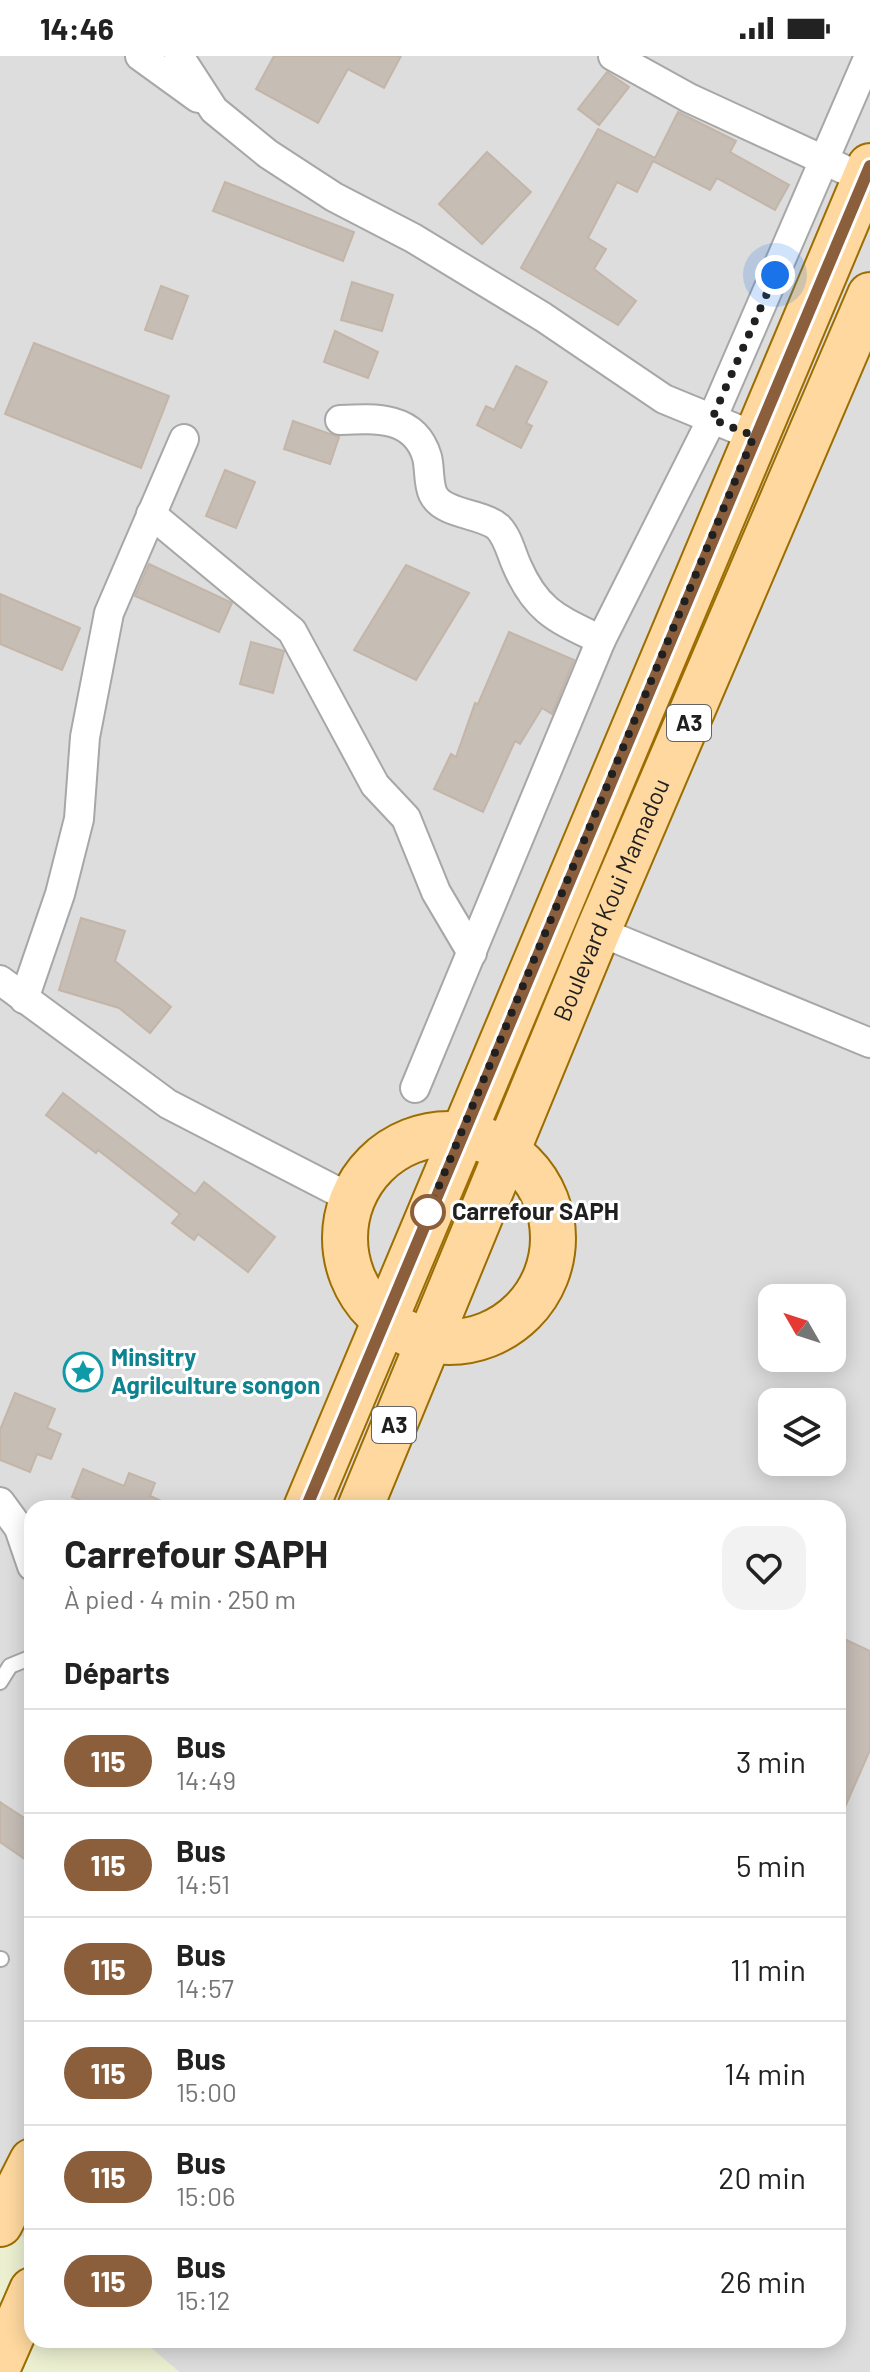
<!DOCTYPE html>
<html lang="fr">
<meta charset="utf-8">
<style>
body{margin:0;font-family:Barlow,sans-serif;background:#f2f2f2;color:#222;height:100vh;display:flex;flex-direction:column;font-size:30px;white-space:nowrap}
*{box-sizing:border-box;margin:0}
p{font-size:26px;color:#767676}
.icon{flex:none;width:44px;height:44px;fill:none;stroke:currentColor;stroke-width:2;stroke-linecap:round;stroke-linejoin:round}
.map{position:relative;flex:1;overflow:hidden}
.details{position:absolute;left:24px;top:1444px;width:822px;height:848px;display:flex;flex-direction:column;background:#fff;border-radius:24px;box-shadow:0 4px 20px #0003}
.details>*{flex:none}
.badge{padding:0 16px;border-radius:26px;font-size:28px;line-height:52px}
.needle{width:52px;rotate:309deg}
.fabs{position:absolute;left:758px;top:1228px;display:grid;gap:16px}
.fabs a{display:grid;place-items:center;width:88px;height:88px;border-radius:16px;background:#fff;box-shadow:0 4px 20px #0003;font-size:40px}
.you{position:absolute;width:40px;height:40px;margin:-20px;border:6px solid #fff;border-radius:50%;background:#1a73e8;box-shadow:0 0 0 12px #1a73e833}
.map>.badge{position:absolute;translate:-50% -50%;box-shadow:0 0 0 4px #fff}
h2{padding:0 40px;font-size:30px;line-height:72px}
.round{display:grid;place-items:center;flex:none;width:84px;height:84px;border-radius:24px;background:#f2f2f2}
.headline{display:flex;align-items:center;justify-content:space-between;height:136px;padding:0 40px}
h1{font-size:38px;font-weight:700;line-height:60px}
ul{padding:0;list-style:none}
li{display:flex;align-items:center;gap:24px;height:104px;padding:0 40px;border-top:2px solid #e0e0e0}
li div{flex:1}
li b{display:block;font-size:30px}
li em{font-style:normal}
li .badge{min-width:88px;font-weight:700;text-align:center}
.status{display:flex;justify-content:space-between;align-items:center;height:56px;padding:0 40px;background:#fff;direction:ltr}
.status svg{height:22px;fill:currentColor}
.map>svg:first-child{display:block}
.residential{fill:#dedddd;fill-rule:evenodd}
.farmland{fill:#ecf0d1}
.building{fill:#c6bdb5;stroke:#c3b5a8;stroke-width:2}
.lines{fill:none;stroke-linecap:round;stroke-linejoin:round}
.lane-casing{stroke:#a7a7a7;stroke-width:18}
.street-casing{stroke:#a7a7a7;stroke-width:32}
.primary-casing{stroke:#9c6d00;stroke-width:48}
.lane{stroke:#fff;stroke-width:14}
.street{stroke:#fff;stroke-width:28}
.primary{stroke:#fed89e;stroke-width:44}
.line-casing{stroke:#fff;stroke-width:18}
.line{stroke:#8b5e3c;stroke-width:12}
.walk{stroke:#202020;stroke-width:8;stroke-dasharray:0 14.4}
.stop-dot{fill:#fff;stroke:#8b5e3c;stroke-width:4}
.labels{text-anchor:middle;stroke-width:6;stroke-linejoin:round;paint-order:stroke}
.shield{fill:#fff;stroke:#636363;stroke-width:2}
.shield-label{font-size:22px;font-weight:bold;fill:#202020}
.street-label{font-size:24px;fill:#202020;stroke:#fff}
.stop-label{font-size:24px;font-weight:bold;fill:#202020;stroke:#fff;text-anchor:start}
.culture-label{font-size:24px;font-weight:bold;fill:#0d838f;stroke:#fff;text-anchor:start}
</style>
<div class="status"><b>14:46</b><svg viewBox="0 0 49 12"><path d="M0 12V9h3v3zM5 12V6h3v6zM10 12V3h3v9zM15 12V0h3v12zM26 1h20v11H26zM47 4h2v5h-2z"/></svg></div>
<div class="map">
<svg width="870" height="2316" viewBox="0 0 870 2316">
<rect width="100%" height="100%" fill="#f1eee6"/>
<!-- residential -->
<path class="residential" d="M0,0H870V2316H179L142,2284H838V1452H32V2189L0,2161ZM772,1242H832V1302H772ZM772,1346H832V1406H772Z"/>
<!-- farmland -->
<polygon class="farmland" points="0,2161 32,2189 32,2284 142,2284 179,2316 0,2316"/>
<!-- building -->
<g class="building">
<polygon points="274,0 401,0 384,32 348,13 318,67 256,33"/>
<polygon points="607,16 629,31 599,69 578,53"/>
<polygon points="678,56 736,85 730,96 789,129 775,154 717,122 710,134 653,105 637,136 617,126 588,182 606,193 594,213 636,245 618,269 521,212 598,73 655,102"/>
<polygon points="487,96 531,136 482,188 439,148"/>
<polygon points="225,126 354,176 343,205 213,155"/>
<polygon points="352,226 393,239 382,275 341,264"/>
<polygon points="161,230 188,240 172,283 145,274"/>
<polygon points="335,275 378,296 368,322 324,306"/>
<polygon points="34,287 169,340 141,412 5,358"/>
<polygon points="516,310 547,326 526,367 532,370 521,392 477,369 486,350 494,354"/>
<polygon points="293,365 339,381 330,408 284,393"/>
<polygon points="225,414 255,426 236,472 206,460"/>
<polygon points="149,508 232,547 219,576 135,540"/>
<polygon points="406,509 469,537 416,624 354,594"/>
<polygon points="0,538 80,572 62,614 0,588"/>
<polygon points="509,576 574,604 552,658 542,652 520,688 515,685 483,756 434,733 451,698 456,701 475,647 478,648"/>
<polygon points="251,586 284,595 273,637 240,628"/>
<polygon points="81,862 125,875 115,905 171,951 150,977 119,952 59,934"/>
<polygon points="63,1037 195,1138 204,1126 275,1181 248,1216 198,1178 194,1184 172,1167 180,1158 98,1094 96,1097 46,1059"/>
<polygon points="15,1337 55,1353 47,1372 61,1378 51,1403 37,1398 30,1416 0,1404 0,1374"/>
<polygon points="83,1413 124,1430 129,1417 155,1427 150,1440 177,1452 100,1452 72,1441"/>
<polygon points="838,1580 870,1595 870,1694 838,1767"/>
<polygon points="0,1746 32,1767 32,1808 0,1786"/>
</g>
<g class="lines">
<defs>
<g id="lane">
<polyline points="0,1626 10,1610 32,1601"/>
<polyline points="0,1903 1,1903"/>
</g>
<g id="street">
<polyline points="140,0 198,42"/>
<polyline points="179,0 214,54 268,98 334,141 413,182 543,261 664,343 754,380"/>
<polyline points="613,0 689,42 865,123"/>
<path d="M340,364C376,362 415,360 427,401C430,413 428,427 433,438C443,459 482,457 498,471C508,481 511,497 517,510C537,556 558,563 601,584"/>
<polyline points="151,458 292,575 375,729 406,762 436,836 472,897"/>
<polyline points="598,875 870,987"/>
<polyline points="0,924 168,1048 352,1143"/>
<polyline points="24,943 60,838 79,763 85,681 109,557 184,383"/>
<polyline points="415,1032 601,584 712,363 869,0"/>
<polyline points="0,1446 19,1472 32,1510"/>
</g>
<g id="primary">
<circle cx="449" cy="1182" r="104"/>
<polyline points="306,1452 870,110"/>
<path id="s1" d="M360,1452L598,875L870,239"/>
<polyline points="0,2168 32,2105"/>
<polyline points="0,2307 32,2234"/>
</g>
</defs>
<!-- lane casing -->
<use href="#lane" class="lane-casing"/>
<!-- street casing -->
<use href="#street" class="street-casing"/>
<!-- primary casing -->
<use href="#primary" class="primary-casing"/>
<!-- lane -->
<use href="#lane" class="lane"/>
<!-- street -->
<use href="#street" class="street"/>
<!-- primary -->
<use href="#primary" class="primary"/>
</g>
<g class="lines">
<defs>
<polyline id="line" points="306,1452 870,110"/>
</defs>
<!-- line casing -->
<use href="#line" class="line-casing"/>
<!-- line -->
<use href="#line" class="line"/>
<!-- walk -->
<polyline class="walk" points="428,1156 754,380 712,363 775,219"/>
</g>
<!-- icons -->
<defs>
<symbol id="sight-ring" viewBox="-11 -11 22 22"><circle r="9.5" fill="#fff" stroke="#0f9aa8" stroke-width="1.5"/><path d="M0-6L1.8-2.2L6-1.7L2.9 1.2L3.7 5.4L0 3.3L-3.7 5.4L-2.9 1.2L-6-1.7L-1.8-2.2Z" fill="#0f9aa8"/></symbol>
</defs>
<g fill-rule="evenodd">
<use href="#sight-ring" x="61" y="1294" width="44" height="44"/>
</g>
<!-- markers -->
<circle class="stop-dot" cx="428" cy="1156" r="16"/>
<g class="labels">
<!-- shield labels -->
<g class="shield">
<rect x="667" y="649" width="44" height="36" rx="6"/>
<rect x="372" y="1351" width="44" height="36" rx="6"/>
</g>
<g class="shield-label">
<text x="689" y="675">A3</text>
<text x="394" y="1377">A3</text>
</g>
<!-- street labels -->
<g class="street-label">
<text dy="8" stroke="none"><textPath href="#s1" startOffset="658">Boulevard Koui Mamadou</textPath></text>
</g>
<!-- stop labels -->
<g class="stop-label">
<text x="452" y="1164">Carrefour SAPH</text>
</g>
<!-- culture labels -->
<g class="culture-label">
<text x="111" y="1310">Minsitry<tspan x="111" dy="28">Agrilculture songon</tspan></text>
</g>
</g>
</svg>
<div class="fabs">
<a><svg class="needle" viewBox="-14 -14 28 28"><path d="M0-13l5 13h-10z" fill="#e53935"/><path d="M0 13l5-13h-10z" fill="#767676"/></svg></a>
<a><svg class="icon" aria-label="layers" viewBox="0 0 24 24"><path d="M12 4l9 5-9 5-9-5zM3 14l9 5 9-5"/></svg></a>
</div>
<div class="you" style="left:775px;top:219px"></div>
<section class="details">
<div class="headline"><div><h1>Carrefour SAPH</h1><p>À pied · 4 min · 250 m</p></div><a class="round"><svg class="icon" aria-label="heart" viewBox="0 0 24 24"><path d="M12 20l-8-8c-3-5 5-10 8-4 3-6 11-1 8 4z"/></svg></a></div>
<h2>Départs</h2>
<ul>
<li><span class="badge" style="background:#8b5e3c;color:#fff">115</span><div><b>Bus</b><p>14:49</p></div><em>3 min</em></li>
<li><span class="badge" style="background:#8b5e3c;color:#fff">115</span><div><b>Bus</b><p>14:51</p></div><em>5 min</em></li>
<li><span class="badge" style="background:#8b5e3c;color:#fff">115</span><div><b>Bus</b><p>14:57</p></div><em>11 min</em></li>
<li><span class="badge" style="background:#8b5e3c;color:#fff">115</span><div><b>Bus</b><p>15:00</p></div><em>14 min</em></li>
<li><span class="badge" style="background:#8b5e3c;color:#fff">115</span><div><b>Bus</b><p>15:06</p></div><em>20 min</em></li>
<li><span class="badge" style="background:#8b5e3c;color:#fff">115</span><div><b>Bus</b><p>15:12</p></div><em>26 min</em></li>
</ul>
</section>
</div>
